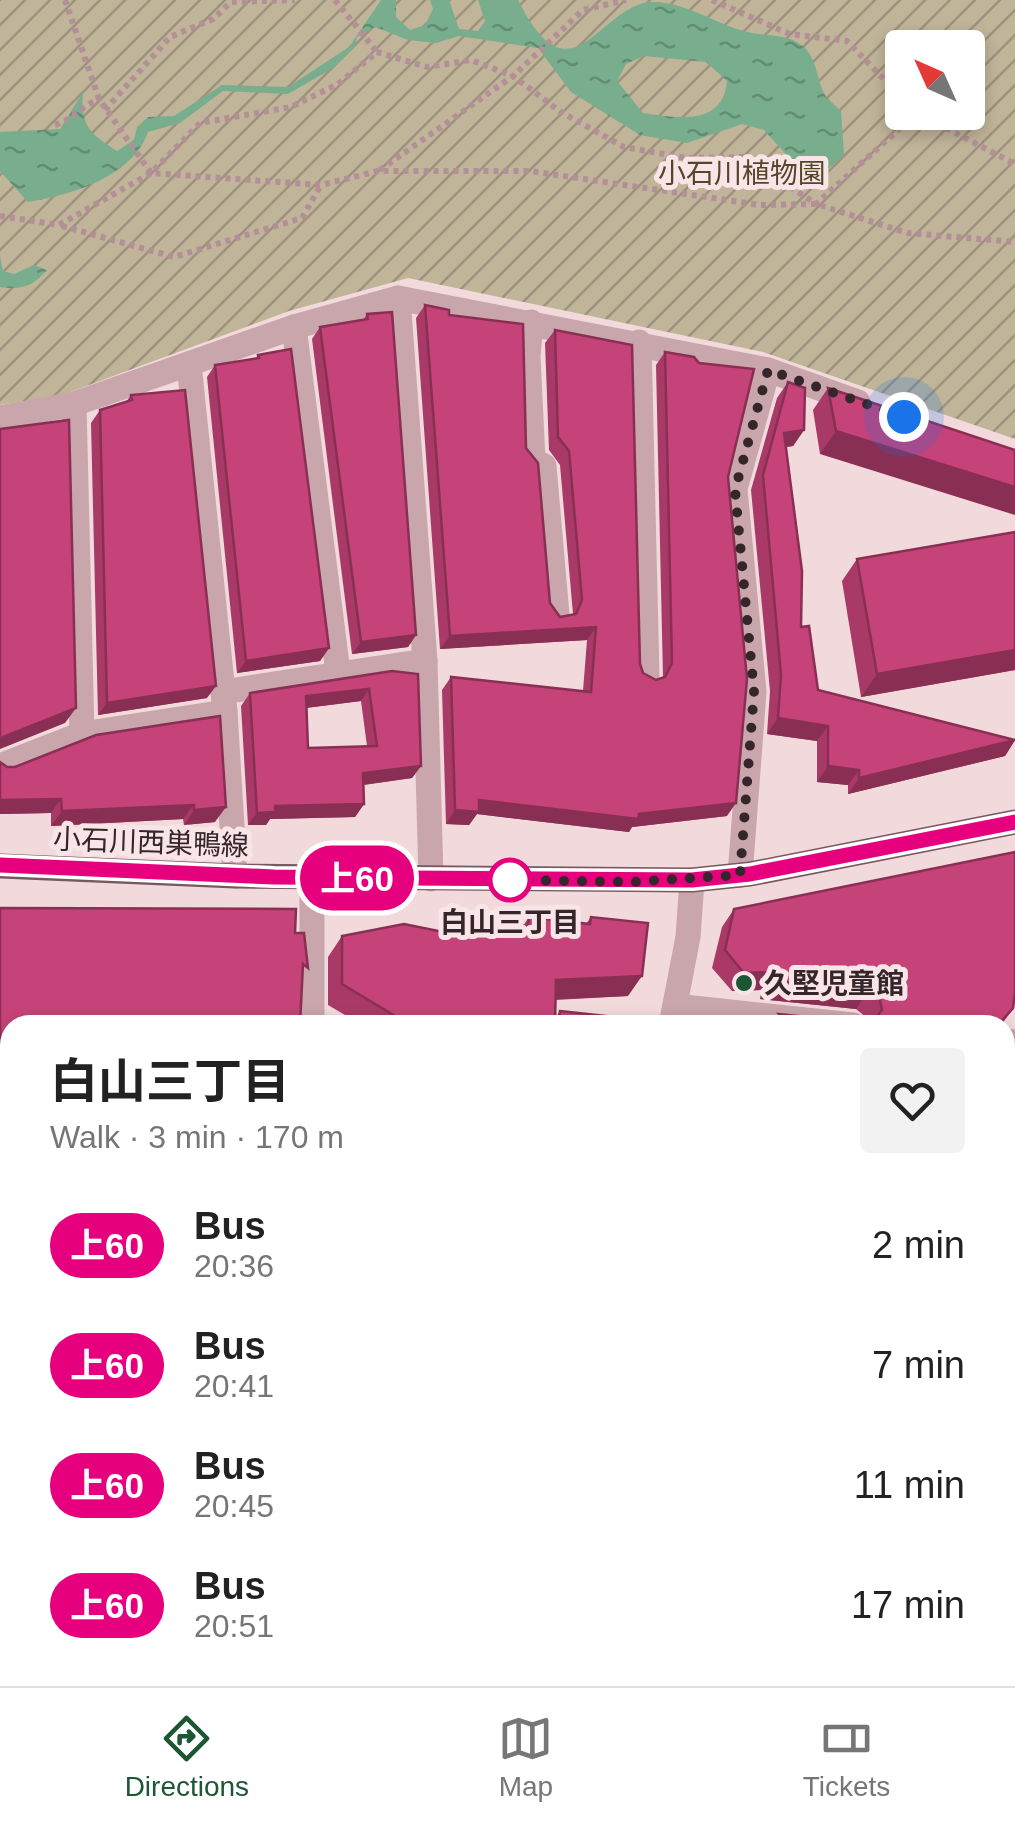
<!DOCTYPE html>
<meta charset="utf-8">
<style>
body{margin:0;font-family:Helvetica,"Noto Sans JP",sans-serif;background:#f2f2f2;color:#222;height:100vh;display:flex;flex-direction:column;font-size:38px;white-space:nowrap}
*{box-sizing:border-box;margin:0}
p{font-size:32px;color:#767676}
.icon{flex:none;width:55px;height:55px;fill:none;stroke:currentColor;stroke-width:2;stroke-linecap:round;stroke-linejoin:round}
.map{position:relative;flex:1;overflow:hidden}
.details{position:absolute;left:0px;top:1015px;width:1015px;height:672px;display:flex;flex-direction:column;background:#fff;border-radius:30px 30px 0 0;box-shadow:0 5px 15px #0003}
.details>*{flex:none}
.badge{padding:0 20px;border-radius:32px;font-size:35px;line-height:65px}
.needle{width:65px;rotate:315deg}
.tools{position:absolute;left:885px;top:30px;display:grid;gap:20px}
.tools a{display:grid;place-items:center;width:100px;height:100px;border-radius:10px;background:#fff;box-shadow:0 5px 15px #0003;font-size:50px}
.you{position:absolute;width:50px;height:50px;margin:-25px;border:8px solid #fff;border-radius:50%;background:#1a73e8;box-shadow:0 0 0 15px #1a73e833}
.map>.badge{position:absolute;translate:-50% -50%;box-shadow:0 0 0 5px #fff}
.round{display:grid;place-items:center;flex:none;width:105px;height:105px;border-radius:10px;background:#f2f2f2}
.head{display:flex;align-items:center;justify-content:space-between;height:170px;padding:0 50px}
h1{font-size:48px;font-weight:700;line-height:75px}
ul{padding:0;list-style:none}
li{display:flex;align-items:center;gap:30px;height:120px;padding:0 50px}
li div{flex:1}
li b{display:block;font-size:38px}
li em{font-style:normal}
li .badge{min-width:110px;font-weight:700;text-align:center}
.dock{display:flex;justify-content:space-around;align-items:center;height:140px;border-top:2px solid #e0e0e0;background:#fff;font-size:28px;color:#767676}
.dock a{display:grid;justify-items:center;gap:5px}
.dock .active{color:#1c5634}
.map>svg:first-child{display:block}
.park{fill:url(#park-dots)}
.garden{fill:url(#garden-furrows);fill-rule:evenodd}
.water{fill:url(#water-ripples);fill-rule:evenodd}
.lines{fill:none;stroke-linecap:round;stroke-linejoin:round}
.path{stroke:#b58f98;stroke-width:6;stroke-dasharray:5 5;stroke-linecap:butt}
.minor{stroke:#c9a5ac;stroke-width:25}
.major{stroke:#775761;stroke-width:25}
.wall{fill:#a93a67;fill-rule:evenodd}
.shaded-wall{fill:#8a2f54}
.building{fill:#c54378;stroke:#8a2f54;stroke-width:2.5;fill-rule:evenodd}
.line-casing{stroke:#fff;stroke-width:22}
.line{stroke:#e6007e;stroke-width:15}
.walk{stroke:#35262b;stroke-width:10;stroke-dasharray:0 18}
.stop-dot{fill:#fff;stroke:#e6007e;stroke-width:5}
.poi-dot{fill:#1c5634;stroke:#f9e5e7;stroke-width:4}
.labels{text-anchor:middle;stroke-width:10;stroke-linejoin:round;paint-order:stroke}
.park-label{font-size:28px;fill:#53472a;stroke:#f9e5e7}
.street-label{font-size:28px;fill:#35262b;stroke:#f9e5e7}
.stop-label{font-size:28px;font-weight:bold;fill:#35262b;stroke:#f9e5e7}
.poi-label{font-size:28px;font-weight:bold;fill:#35262b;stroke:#f9e5e7;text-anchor:start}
</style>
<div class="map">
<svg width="1015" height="1686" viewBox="0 0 1015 1686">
<defs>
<pattern id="park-dots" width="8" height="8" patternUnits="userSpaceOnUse" patternTransform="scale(2.5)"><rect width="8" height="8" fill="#c0b499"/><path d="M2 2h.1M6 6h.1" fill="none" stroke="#9d927d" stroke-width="1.8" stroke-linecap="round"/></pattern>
<pattern id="garden-furrows" width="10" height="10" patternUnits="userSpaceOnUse" patternTransform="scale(2.5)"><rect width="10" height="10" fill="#c0b499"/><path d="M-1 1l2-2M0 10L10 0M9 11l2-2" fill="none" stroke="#9d927d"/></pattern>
<pattern id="water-ripples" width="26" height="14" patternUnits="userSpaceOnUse" patternTransform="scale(2.5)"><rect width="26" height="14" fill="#78ae8d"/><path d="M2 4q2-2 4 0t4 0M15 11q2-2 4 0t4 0" fill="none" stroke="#638d73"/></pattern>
</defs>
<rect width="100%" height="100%" fill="#f1d9dc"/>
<!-- park -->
<polygon class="park" points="1005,1213 1015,1215 1011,1357 1005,1356"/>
<!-- garden -->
<path class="garden" d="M0,0H1015V439L763,352L408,278L289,311L62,395L0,405ZM902,48H968V112H902Z"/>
<!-- water -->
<g class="water">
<path d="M381,0H396V17L410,30L425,25L433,9L430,0H449L459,29L478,31L485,21L478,0H518C571,106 598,7 650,2C682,0 714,23 744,31C760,36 783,34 797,42C818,54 815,77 825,95C828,100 836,106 841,111L844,155C831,167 822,176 803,173L764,130L742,124L687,143L640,135L571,92L538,48L459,36L436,43L408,40L375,27L357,37L355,47L333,68L288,94L223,91L180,123L148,132C133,176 72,195 28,202L0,171V132L60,129L83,92C80,126 90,134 117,151L134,140L137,127L148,117L174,116L222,85L288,87L349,47ZM644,56L706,62L727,81C723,127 676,118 643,113L617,81L626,64Z"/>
<path d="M0,256L3,271L14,274L34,265L47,270C32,287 22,290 0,287Z"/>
</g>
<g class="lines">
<!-- path -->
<g class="path">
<polyline points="65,0 99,99 151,173 200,123 291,107 338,84 377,52 427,67 471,60 513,76 561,112 624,147 686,158 745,157 816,204 917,113 1015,164"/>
<polyline points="335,0 377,52"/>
<polyline points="712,0 790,34 847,41 902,98"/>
<polyline points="105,110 170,37 213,19 231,2 295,0"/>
<path d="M55,125C74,119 81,106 99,99"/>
<polyline points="380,170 513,76 583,10 626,0"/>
<polyline points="0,216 59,225 151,173 321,185 378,171 530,171 760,205 816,204 908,233 1015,242"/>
<polyline points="62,226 174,257 302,218 321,185"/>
</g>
<!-- minor -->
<g class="minor">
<polyline points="398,298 425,661 431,879"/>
<polyline points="531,322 528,356 533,460 544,466 557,615"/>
<polyline points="294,327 338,672"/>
<polyline points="639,342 647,677"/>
<polyline points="189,364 225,712 235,876"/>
<polyline points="74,404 82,734"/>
<polyline points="0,418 74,404 294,327 398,298 768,370 858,402"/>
<polyline points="223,692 425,661"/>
<polyline points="0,766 82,734 225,712"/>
<polyline points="740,875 754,692 735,489 768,370"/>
<polyline points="675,1006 853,1025"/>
<polyline points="312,1025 312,877"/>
<polyline points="671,1025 688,937 692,880"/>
<polyline points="1005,1041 1015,1042"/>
<polyline points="0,1098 10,1098"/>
<polyline points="1005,1201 1015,1203"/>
<polyline points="0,1352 10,1355"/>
<polyline points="1005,1363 1015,1365"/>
<polyline points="1005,1633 1015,1506"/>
<polyline points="0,1648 10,1653"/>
<polyline points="87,1678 116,1686"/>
<polyline points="229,1686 232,1678"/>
<polyline points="548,1686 549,1678"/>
</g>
<!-- major -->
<polyline class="major" points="0,866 235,876 692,880 750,874 1015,822"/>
</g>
<!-- wall -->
<g class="wall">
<polygon points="425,305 449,315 526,448 550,603 560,617 573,614 560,465 549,450 545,343 555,330 640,664 643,673 656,680 663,677 656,365 665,352 728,477 727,816 632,827 629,832 477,814 469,825 446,824 442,690 451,677 583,691 587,640 440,649 416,318"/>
<polygon points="367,314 416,635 408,647 352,654 312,339 320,327 363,320"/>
<polygon points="258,355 329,648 320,661 237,673 207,377 215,365 255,359"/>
<polygon points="788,382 804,430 793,446 786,447 801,627 818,690 1015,740 1005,756 848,794 848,785 817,782 817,741 767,734 770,691 751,490 777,398"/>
<polygon points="828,388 1015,450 820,454 813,410"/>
<polygon points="131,395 207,698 98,715 91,423 100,410 126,402"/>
<polygon points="1015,532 1015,670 861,697 842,581 857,559"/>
<path d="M392,671L421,766L412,778L364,785V804L355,817L270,819L266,825H248L241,706L250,693ZM361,701L367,746L308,748L306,708Z"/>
<polygon points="96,735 215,822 184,825 183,819 51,826 51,813 0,814 0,762 7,767 15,767"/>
<polygon points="734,909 1013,1008 1002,1024 1003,1025 772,1025 779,1014 868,1022 867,1018 856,1009 760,999 761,990 732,991 712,968 722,927"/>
<polygon points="529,917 586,924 591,917 628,996 555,1000 555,1018 560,1011 641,1025 362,1025 328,1005 328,957 342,936 461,935 471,920 523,926"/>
<polygon points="3,1354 10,1357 10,1619 0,1616 0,1358"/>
<polygon points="578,1678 1005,1678 1015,1686 577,1686"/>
</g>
<!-- shaded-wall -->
<g class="shaded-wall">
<polygon points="804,430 793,446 773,449 784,433"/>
<polygon points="836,431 1015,487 1015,515 820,454"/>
<polygon points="596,627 587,640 440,649 450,636"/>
<polygon points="416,635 408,647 352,654 361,642"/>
<polygon points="329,648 320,661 237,673 246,661"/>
<polygon points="1015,650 1015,670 861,697 877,674"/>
<polygon points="216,686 207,698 98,715 107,703"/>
<polygon points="369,689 361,701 297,709 306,696"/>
<polygon points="76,708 65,723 0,749 0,741 3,737"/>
<polygon points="778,718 828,726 817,741 767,734"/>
<polygon points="1015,740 1005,756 848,794 859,778"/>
<polygon points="421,766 412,778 354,786 363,773"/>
<polygon points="828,766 859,770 848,785 817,782"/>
<polygon points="61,799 51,813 0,814 0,800"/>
<polygon points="479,800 639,814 736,803 727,816 632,827 629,832 477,814 469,825 446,824 455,810"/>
<polygon points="364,804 355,817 270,819 266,825 248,825 257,813 275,806"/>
<polygon points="194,805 183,819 51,826 62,811"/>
<polygon points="226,807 215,822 184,825 194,810"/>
<polygon points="774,972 761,990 732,991 744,973"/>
<polygon points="642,976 628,996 542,1000 556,980"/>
<polygon points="773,981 868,991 856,1009 760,999"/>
<polygon points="511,1018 555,1023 554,1025 506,1025"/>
<rect x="0" y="1054" width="10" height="18"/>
<polygon points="1005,1163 1015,1164 1015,1183 1005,1182"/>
<polygon points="0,1310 10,1313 10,1334 0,1331"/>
<polygon points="0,1400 10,1403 10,1409 1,1422"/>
<polygon points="1,1590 10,1593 10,1596 0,1610 0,1592"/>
<polygon points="10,1598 10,1619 0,1616 0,1613"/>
<polygon points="266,1678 342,1678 336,1686 298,1686"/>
</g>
<!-- building -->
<g class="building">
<polygon points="425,305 449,310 449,315 523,324 526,448 538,463 550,603 560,617 576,614 582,600 569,451 558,437 555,330 632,345 640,664 643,673 656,680 665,677 672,663 665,352 694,357 699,363 754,369 728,477 747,679 736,803 639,814 638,819 479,800 479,812 455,810 451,677 591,692 596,627 450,636"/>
<polygon points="392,312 416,635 361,642 320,327 368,319 367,314"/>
<polygon points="291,349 329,648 246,661 215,365 259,358 258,355"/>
<polygon points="788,382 805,388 804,430 784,433 802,571 801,627 809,626 818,690 1015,740 859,778 859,770 828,766 828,726 778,718 781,675 763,475"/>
<polygon points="828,388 1015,450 1015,487 836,431"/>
<polygon points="185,390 216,686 107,703 100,410 132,400 131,395"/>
<polygon points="69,420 76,708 3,737 0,741 0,429"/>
<polygon points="1015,532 1015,650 877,674 857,559"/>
<path d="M392,671L418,674L421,766L363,773L364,804L275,806V812L257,813L250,693ZM369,689L377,746L308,748L306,696Z"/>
<polygon points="220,716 226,807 194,810 194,805 62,811 61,799 0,800 0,762 7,767 15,767 96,735"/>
<polygon points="1015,852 1015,993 1013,1008 1001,1022 1003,1025 789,1025 779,1014 865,1023 873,1021 882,1010 880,1000 868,991 773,981 774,972 744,973 725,950 734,909"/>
<polygon points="0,908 296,909 295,933 304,933 308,968 303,964 300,1025 10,1025 10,1054 0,1054"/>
<polygon points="529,917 590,924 591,917 648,923 642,976 556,980 555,1023 511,1018 510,1025 410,1025 342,984 342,936 404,924 468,937 471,920 528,926"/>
<polygon points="560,1011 642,1020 641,1025 558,1025"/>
<polygon points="1005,1029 1009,1037 1007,1056 1015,1057 1015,1164 1005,1163"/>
<polygon points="10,1100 10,1313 0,1310 0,1102"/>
<polygon points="3,1354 10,1357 10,1403 0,1400 0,1363"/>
<polygon points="1005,1371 1015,1375 1005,1452"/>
<polygon points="10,1417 10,1593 1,1590 4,1582 0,1581 0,1454"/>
<polygon points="1005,1649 1015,1650 1015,1686 588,1686 589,1678 1005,1678"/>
<polygon points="0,1668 10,1671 10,1678 34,1678 46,1681 48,1678 52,1678 85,1686 0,1686"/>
<polygon points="342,1678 520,1678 518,1686 354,1686 341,1682"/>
</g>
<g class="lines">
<defs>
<polyline id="line" points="0,865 274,877 692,880 750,874 1015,822"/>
</defs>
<!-- line casing -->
<use href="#line" class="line-casing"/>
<!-- line -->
<use href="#line" class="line"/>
<!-- walk -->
<polyline class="walk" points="510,880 631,882 740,875 754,692 735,490 768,370 904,417"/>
</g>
<!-- markers -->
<circle class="stop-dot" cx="510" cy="880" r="20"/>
<circle class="poi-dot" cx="744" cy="983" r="10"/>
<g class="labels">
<!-- park labels -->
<g class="park-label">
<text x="742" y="183">小石川植物園</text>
</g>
<!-- street labels -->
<g class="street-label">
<text transform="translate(151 842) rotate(2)" y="10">小石川西巣鴨線</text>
</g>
<!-- stop labels -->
<g class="stop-label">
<text x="510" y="932">白山三丁目</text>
</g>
<!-- poi labels -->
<g class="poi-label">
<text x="764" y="993">久堅児童館</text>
</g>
</g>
</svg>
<div class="tools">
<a><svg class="needle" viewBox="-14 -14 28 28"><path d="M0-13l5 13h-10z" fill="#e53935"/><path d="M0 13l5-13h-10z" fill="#767676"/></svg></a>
</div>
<div class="you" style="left:904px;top:417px"></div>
<b class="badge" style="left:357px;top:878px;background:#e6007e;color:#fff">上60</b>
<section class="details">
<div class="head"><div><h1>白山三丁目</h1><p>Walk · 3 min · 170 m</p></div><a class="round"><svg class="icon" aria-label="heart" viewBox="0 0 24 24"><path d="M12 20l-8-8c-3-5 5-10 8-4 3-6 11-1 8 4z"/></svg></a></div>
<ul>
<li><span class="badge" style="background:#e6007e;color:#fff">上60</span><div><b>Bus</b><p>20:36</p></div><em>2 min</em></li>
<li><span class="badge" style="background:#e6007e;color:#fff">上60</span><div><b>Bus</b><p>20:41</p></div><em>7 min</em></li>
<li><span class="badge" style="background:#e6007e;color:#fff">上60</span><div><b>Bus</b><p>20:45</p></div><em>11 min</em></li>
<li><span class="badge" style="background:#e6007e;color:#fff">上60</span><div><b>Bus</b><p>20:51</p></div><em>17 min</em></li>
</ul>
</section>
</div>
<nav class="dock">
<a class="active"><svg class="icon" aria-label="directions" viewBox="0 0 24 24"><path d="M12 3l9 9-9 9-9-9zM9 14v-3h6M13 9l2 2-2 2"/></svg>Directions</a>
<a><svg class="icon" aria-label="map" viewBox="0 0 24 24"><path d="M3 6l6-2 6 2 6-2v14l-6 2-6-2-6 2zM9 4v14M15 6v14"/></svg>Map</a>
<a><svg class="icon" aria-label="tickets" viewBox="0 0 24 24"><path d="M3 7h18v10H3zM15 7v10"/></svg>Tickets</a>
</nav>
